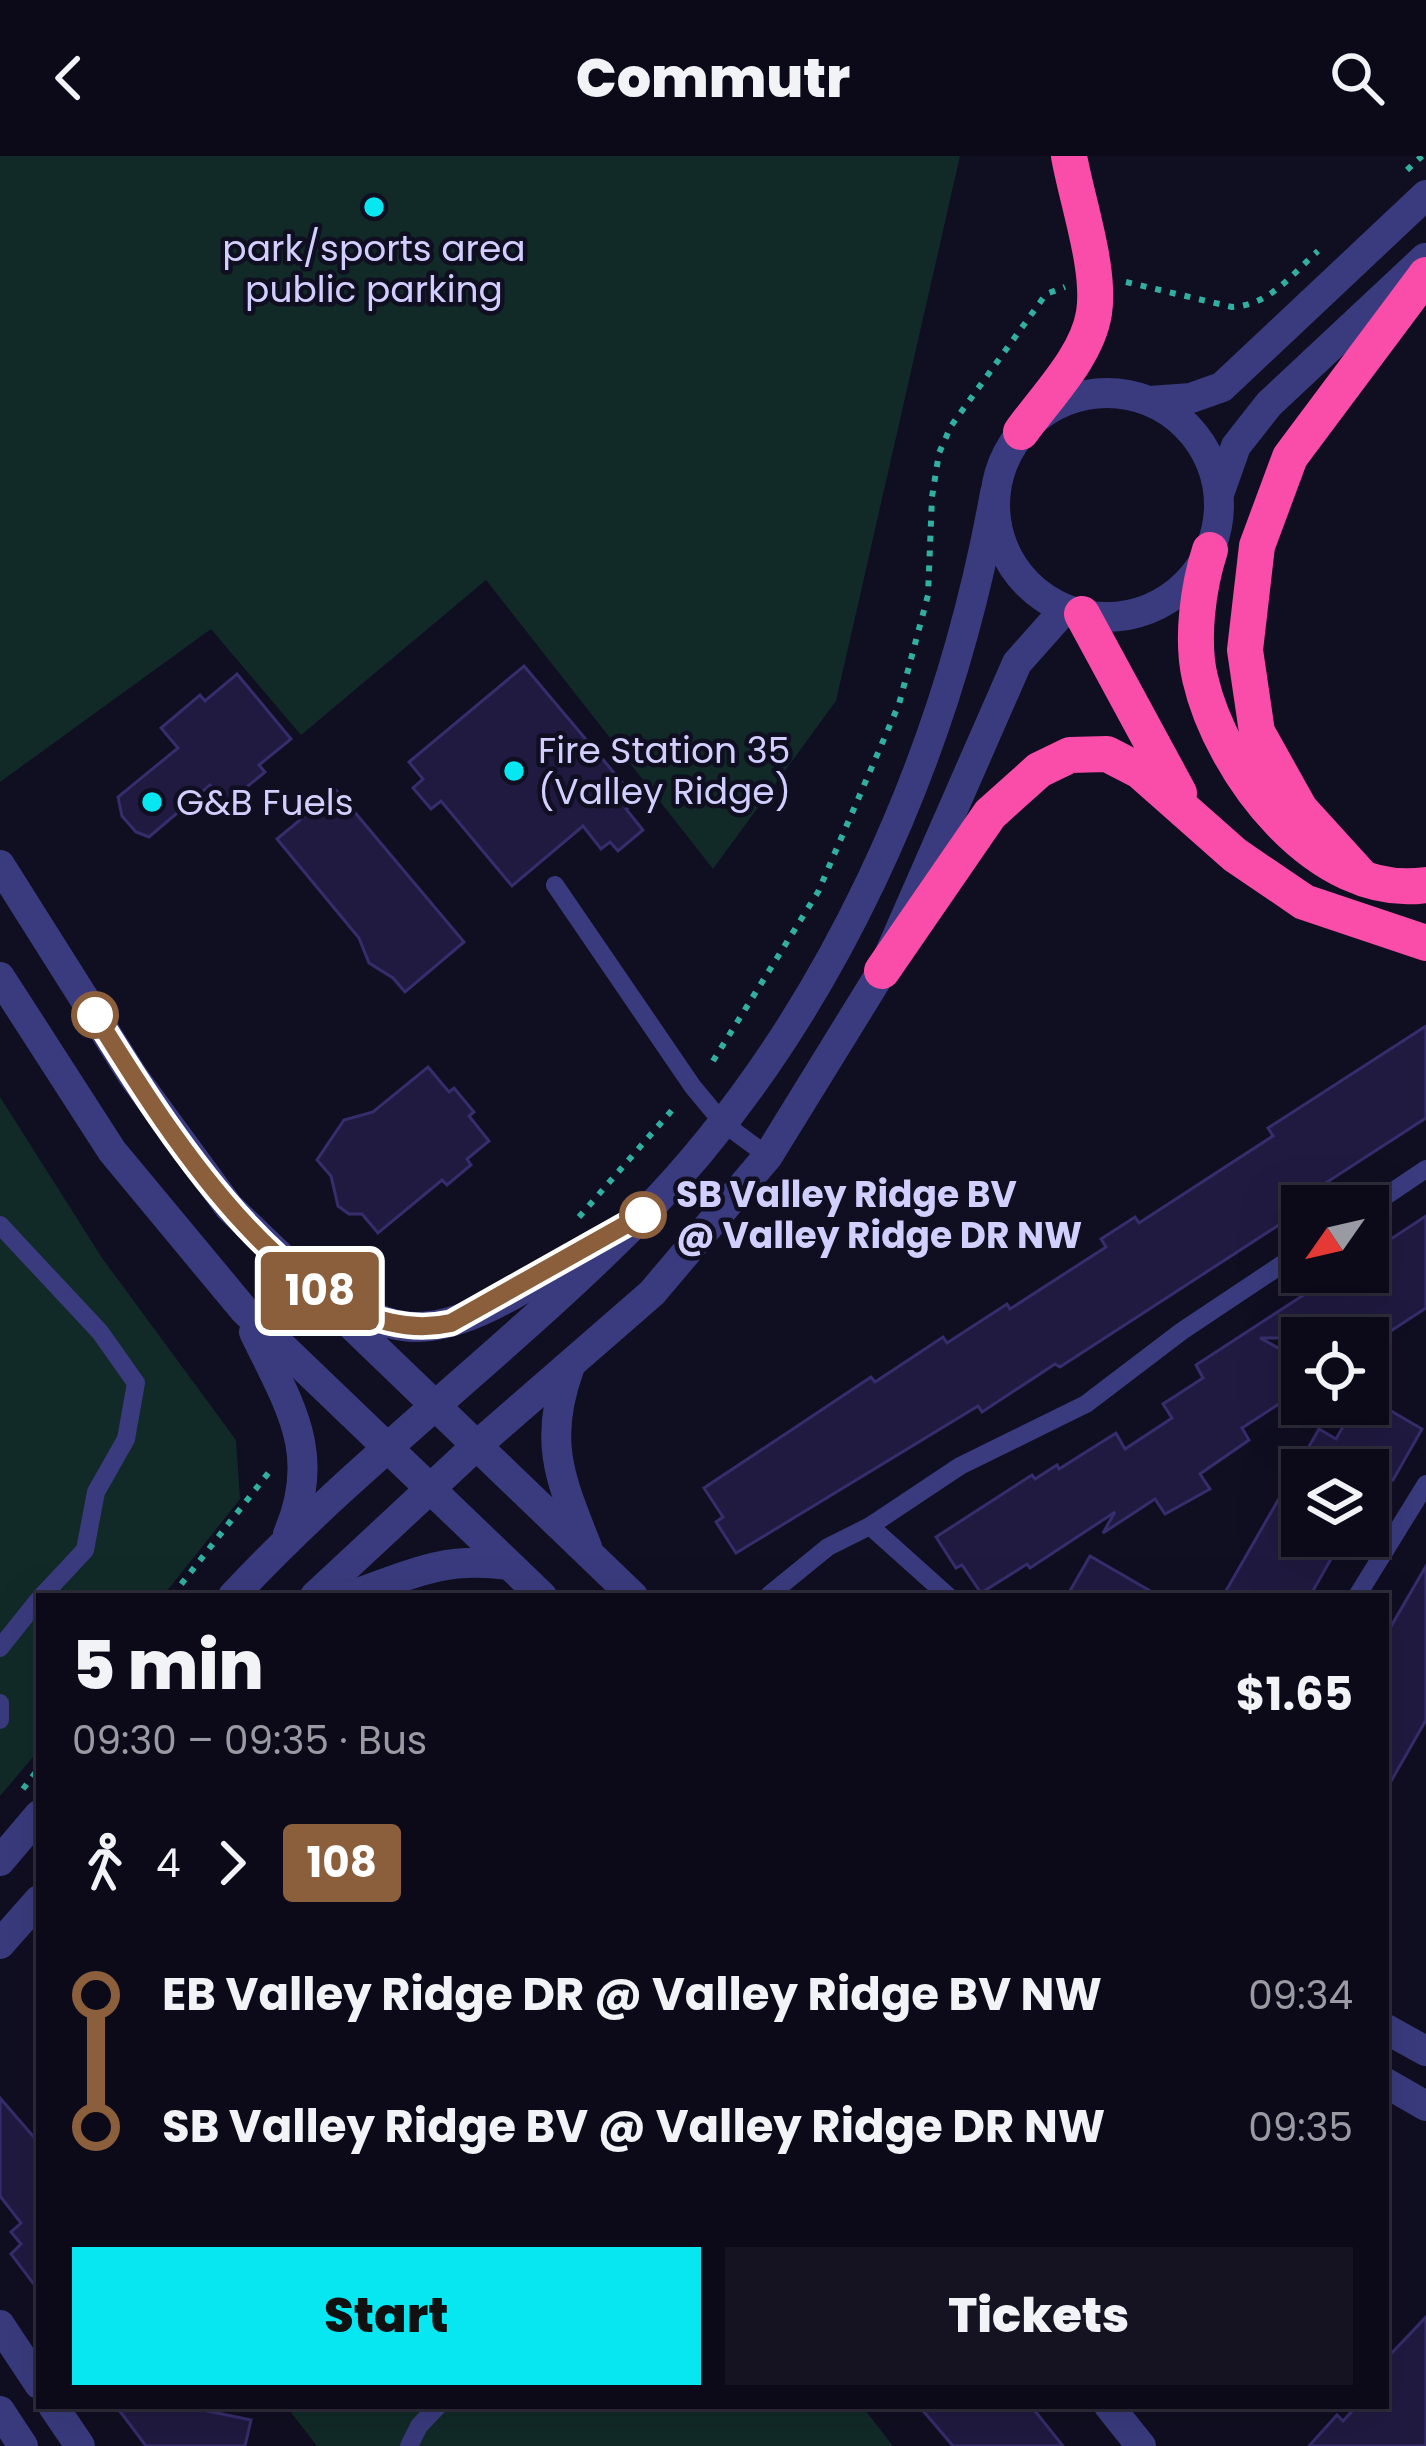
<!DOCTYPE html>
<meta charset="utf-8">
<style>
body{margin:0;font-family:Poppins,sans-serif;background:#151322;color:#f1f3f6;height:100vh;display:flex;flex-direction:column;font-size:45px;white-space:nowrap}
*{box-sizing:border-box;margin:0}
p{font-size:39px;color:#9a9aa2}
.icon{flex:none;width:66px;height:66px;fill:none;stroke:currentColor;stroke-width:2;stroke-linecap:round;stroke-linejoin:round}
.map{position:relative;flex:1;overflow:hidden}
.panel{position:absolute;left:36px;top:1437px;width:1353px;height:816px;display:flex;flex-direction:column;background:#0c0a19;border-radius:0px;box-shadow:0 12px 48px #0002,0 0 0 3px #2c2b38}
.panel>*{flex:none}
.badge{padding:0 24px;border-radius:9px;font-size:42px;line-height:78px}
.needle{width:78px;rotate:236deg}
.tools{position:absolute;left:1281px;top:1029px;display:grid;gap:24px}
.tools a{display:grid;place-items:center;width:108px;height:108px;border-radius:0px;background:#0c0a19;box-shadow:0 12px 48px #0002,0 0 0 3px #2c2b38;font-size:60px}
.map>.badge{position:absolute;translate:-50% -50%;box-shadow:0 0 0 6px #fff}
.legs{display:flex;align-items:center;gap:18px;height:132px;padding:0 36px;font-size:39px}
.legs p{margin-inline-start:auto}
.overview{display:flex;align-items:center;justify-content:space-between;height:204px;padding:0 36px}
h1{font-size:66px;font-weight:800;line-height:90px}
.cta{display:flex;gap:24px;margin-top:auto;padding:24px 36px}
.cta a{flex:1;height:138px;border-radius:0px;background:#07e7f2;color:#111;font-size:48px;font-weight:800;line-height:138px;text-align:center}
.cta a+a{background:#151322;color:#f1f3f6}
ul{padding:0 36px;list-style:none}
li{display:flex;align-items:center;gap:42px;height:132px;font-size:45px}
li i{display:grid;place-items:center;width:18px;height:100%;margin:0 15px;background:currentColor}
li i::after{content:'';width:30px;height:30px;margin:-15px;border:9px solid;border-radius:50%;background:#0c0a19}
li p{margin-inline-start:auto}
li:first-child i{background:linear-gradient(#0000 50%,currentColor 0)}
li:last-child i{background:linear-gradient(currentColor 50%,#0000 0)}
header{display:flex;justify-content:space-between;align-items:center;height:156px;padding:0 36px;background:#0c0a19;font-size:54px;font-weight:800}
.map>svg:first-child{display:block}
.green{fill:#112a28}
.building{fill:#201a41;stroke:#362d6c;stroke-width:3}
.lines{fill:none;stroke-linecap:round;stroke-linejoin:round}
.path{stroke:#31afa0;stroke-width:6;stroke-dasharray:6 9;stroke-linecap:butt}
.service{stroke:#3a3b7e;stroke-width:18}
.minor{stroke:#3a3b7e;stroke-width:30}
.tertiary{stroke:#3a3b7e;stroke-width:30}
.motorway{stroke:#fa4daa;stroke-width:36}
.line-1-casing{stroke:#fff;stroke-width:27}
.line-1{stroke:#8b5e3c;stroke-width:18}
.poi-dot{fill:#07e7f2;stroke:#100e21;stroke-width:4.5}
.stop-1-dot{fill:#fff;stroke:#8b5e3c;stroke-width:6}
.labels{text-anchor:middle;stroke-width:9;stroke-linejoin:round;paint-order:stroke}
.poi-label{font-size:36px;fill:#d1cffe;stroke:#100e21;text-anchor:start}
.stop-label{font-size:36px;font-weight:bold;fill:#d1cffe;stroke:#100e21;text-anchor:start}
</style>
<header><svg class="icon" aria-label="back" viewBox="0 0 24 24"><path d="M15 5l-7 7 7 7"/></svg>Commutr<svg class="icon" aria-label="search" viewBox="0 0 24 24"><circle cx="10" cy="10" r="6"/><path d="M15 15l6 6"/></svg></header>
<div class="map">
<svg width="1426" height="2290" viewBox="0 0 1426 2290">
<rect width="100%" height="100%" fill="#100e21"/>
<!-- green -->
<g class="green">
<polygon points="0,0 960,0 836,545 713,713 486,424 301,579 211,473 0,626"/>
<polygon points="0,941 102,1102 236,1284 240,1343 163,1440 39,1440 39,1594 0,1640"/>
<polygon points="286,2250 862,2250 893,2290 317,2290"/>
</g>
<!-- building -->
<g class="building">
<polygon points="524,510 637,644 626,653 643,674 618,695 610,686 601,693 583,670 512,730 441,645 431,653 413,632 423,623 409,606"/>
<polygon points="237,518 291,583 259,609 265,616 226,648 210,629 149,681 136,676 122,660 118,641 178,592 161,572 200,539 205,545"/>
<polygon points="336,634 464,786 405,836 393,822 369,807 359,782 277,683"/>
<polygon points="1426,870 1426,962 1304,1041 1308,1050 1060,1211 1055,1208 982,1256 978,1250 736,1397 716,1366 723,1361 704,1332 871,1221 875,1226 943,1181 947,1187 1007,1148 1010,1153 1106,1091 1101,1083 1135,1061 1139,1067 1273,980 1268,972"/>
<polygon points="428,911 449,936 454,932 474,956 469,960 489,985 467,1003 471,1009 447,1029 442,1024 378,1077 362,1058 349,1058 338,1050 331,1020 317,1004 344,964 373,956"/>
<polygon points="1426,1060 1426,1152 1380,1182 1260,1182 1302,1205 1302,1233 1242,1272 1249,1284 1200,1318 1210,1333 1165,1358 1155,1343 1103,1377 1115,1356 1030,1412 1027,1408 981,1437 962,1409 956,1412 936,1381 1032,1319 1035,1323 1057,1309 1059,1313 1116,1277 1125,1293 1172,1262 1163,1248 1203,1222 1196,1209 1339,1116 1368,1116 1368,1098"/>
<polygon points="1356,1248 1379,1248 1422,1273 1393,1324 1376,1314 1302,1314 1302,1380 1344,1380 1310,1440 1223,1440 1319,1273 1336,1283"/>
<polygon points="1090,1400 1159,1440 1067,1440"/>
<polygon points="1426,1410 1426,1564 1386,1634 1386,1479"/>
<polygon points="0,1942 39,1987 39,2135 11,2098 21,2088 11,2076 21,2067 0,2040"/>
<polygon points="1426,2161 1426,2290 1309,2290 1337,2259 1343,2265 1357,2250 1386,2250 1386,2203"/>
<polygon points="116,2250 183,2250 251,2264 245,2290 146,2290"/>
<polygon points="919,2250 1031,2250 1063,2290 953,2290"/>
</g>
<g class="lines">
<!-- path -->
<g class="path">
<polyline points="1407,14 1422,0"/>
<path d="M1126,126L1232,151C1270,149 1291,119 1318,95"/>
<polyline points="713,905 818,736 899,548 928,439 932,341 939,297 951,270 1046,138 1065,131"/>
<polyline points="579,1061 673,953"/>
<polyline points="172,1440 273,1311"/>
<polyline points="23,1633 39,1612"/>
</g>
<!-- service -->
<g class="service">
<polyline points="555,729 693,931 723,967 768,1000"/>
<polyline points="1368,1052 1426,1013"/>
<polyline points="0,1069 100,1176 136,1227 126,1283 96,1336 85,1394 42,1440"/>
<polyline points="870,1370 948,1440"/>
<polyline points="769,1439 828,1391 870,1370 960,1310 1086,1248 1182,1175 1302,1095"/>
<polyline points="1357,1440 1426,1328"/>
<polyline points="0,1492 39,1443"/>
<polyline points="0,1547 0,1564"/>
<polyline points="409,2290 419,2270 438,2250"/>
</g>
<!-- minor -->
<g class="minor">
<polyline points="0,2169 39,2228"/>
<polyline points="53,2250 80,2290"/>
<polyline points="1109,2250 1141,2290"/>
<polyline points="0,2255 23,2290"/>
</g>
<!-- tertiary -->
<g class="tertiary">
<circle cx="1107" cy="349" r="112"/>
<polyline points="1150,245 1191,242 1222,231 1426,39"/>
<polyline points="1219,338 1236,290 1269,248 1425,102"/>
<polyline points="0,709 133,920 229,1051 633,1440"/>
<polyline points="0,821 112,995 244,1154 542,1440"/>
<path d="M325,1137C347,1147 370,1162 393,1168C457,1186 543,1119 596,1087"/>
<path d="M254,1176C289,1249 323,1297 288,1378"/>
<path d="M569,1213C543,1285 560,1323 587,1391"/>
<path d="M233,1440C360,1304 510,1194 640,1062C829,869 948,600 995,337"/>
<polyline points="315,1440 475,1291 652,1137 768,1000 882,815 1017,507 1065,453"/>
<path d="M350,1440C409,1419 443,1400 507,1409"/>
<polyline points="0,1705 39,1659"/>
<polyline points="0,1788 39,1744"/>
<polyline points="1386,1873 1426,1895"/>
<polyline points="1386,1927 1426,1950"/>
</g>
<!-- motorway -->
<g class="motorway">
<path d="M1021,276C1046,241 1087,201 1094,157C1101,113 1077,45 1069,0"/>
<path d="M1210,394C1198,431 1191,484 1200,522C1221,615 1318,745 1426,729"/>
<polyline points="1082,458 1179,637"/>
<polyline points="1360,719 1300,653 1257,576 1245,494 1257,390 1290,301 1426,119"/>
<polyline points="882,815 990,658 1039,614 1070,599 1107,598 1140,615 1235,699 1304,746 1426,787"/>
</g>
</g>
<g class="lines">
<defs>
<path id="line-1" d="M95,859C161,965 303,1200 451,1167L643,1059"/>
</defs>
<!-- line-1 casing -->
<use href="#line-1" class="line-1-casing"/>
<!-- line-1 -->
<use href="#line-1" class="line-1"/>
</g>
<!-- markers -->
<g class="poi-dot">
<circle cx="374" cy="51" r="12"/>
<circle cx="514" cy="615" r="12"/>
<circle cx="152" cy="646" r="12"/>
</g>
<g class="stop-1-dot">
<circle cx="95" cy="859" r="21"/>
<circle cx="643" cy="1059" r="21"/>
</g>
<g class="labels">
<!-- poi labels -->
<g class="poi-label">
<text x="374" y="105" text-anchor="middle">park/sports area<tspan x="374" dy="41">public parking</tspan></text>
<text x="538" y="607">Fire Station 35<tspan x="538" dy="41">(Valley Ridge)</tspan></text>
<text x="176" y="659">G&amp;B Fuels</text>
</g>
<!-- stop labels -->
<g class="stop-label">
<text x="676" y="1051">SB Valley Ridge BV<tspan x="676" dy="41">@ Valley Ridge DR NW</tspan></text>
</g>
</g>
</svg>
<div class="tools">
<a><svg class="needle" viewBox="-14 -14 28 28"><path d="M0-13l5 13h-10z" fill="#e53935"/><path d="M0 13l5-13h-10z" fill="#9a9aa2"/></svg></a>
<a><svg class="icon" aria-label="locate" viewBox="0 0 24 24"><circle cx="12" cy="12" r="6"/><path d="M12 2v4M12 18v4M2 12h4M18 12h4"/></svg></a>
<a><svg class="icon" aria-label="layers" viewBox="0 0 24 24"><path d="M12 4l9 5-9 5-9-5zM3 14l9 5 9-5"/></svg></a>
</div>
<b class="badge" style="left:320px;top:1135px;background:#8b5e3c;color:#fff">108</b>
<section class="panel">
<div class="overview"><div><h1>5 min</h1><p>09:30 – 09:35 · Bus</p></div><b>$1.65</b></div>
<div class="legs"><svg class="icon" aria-label="walk" viewBox="0 0 24 24"><circle cx="13" cy="4" r="2"/><path d="M13 8l-2 6 4 7M11 14l-3 7M7 12l3-4h3l4 4"/></svg>4<svg class="icon" aria-label="forward" viewBox="0 0 24 24"><path d="M9 5l7 7-7 7"/></svg><b class="badge" style="background:#8b5e3c;color:#fff">108</b></div>
<ul>
<li><i style="color:#8b5e3c"></i><b>EB Valley Ridge DR @ Valley Ridge BV NW</b><p>09:34</p></li>
<li><i style="color:#8b5e3c"></i><b>SB Valley Ridge BV @ Valley Ridge DR NW</b><p>09:35</p></li>
</ul>
<div class="cta"><a>Start</a><a>Tickets</a></div>
</section>
</div>
